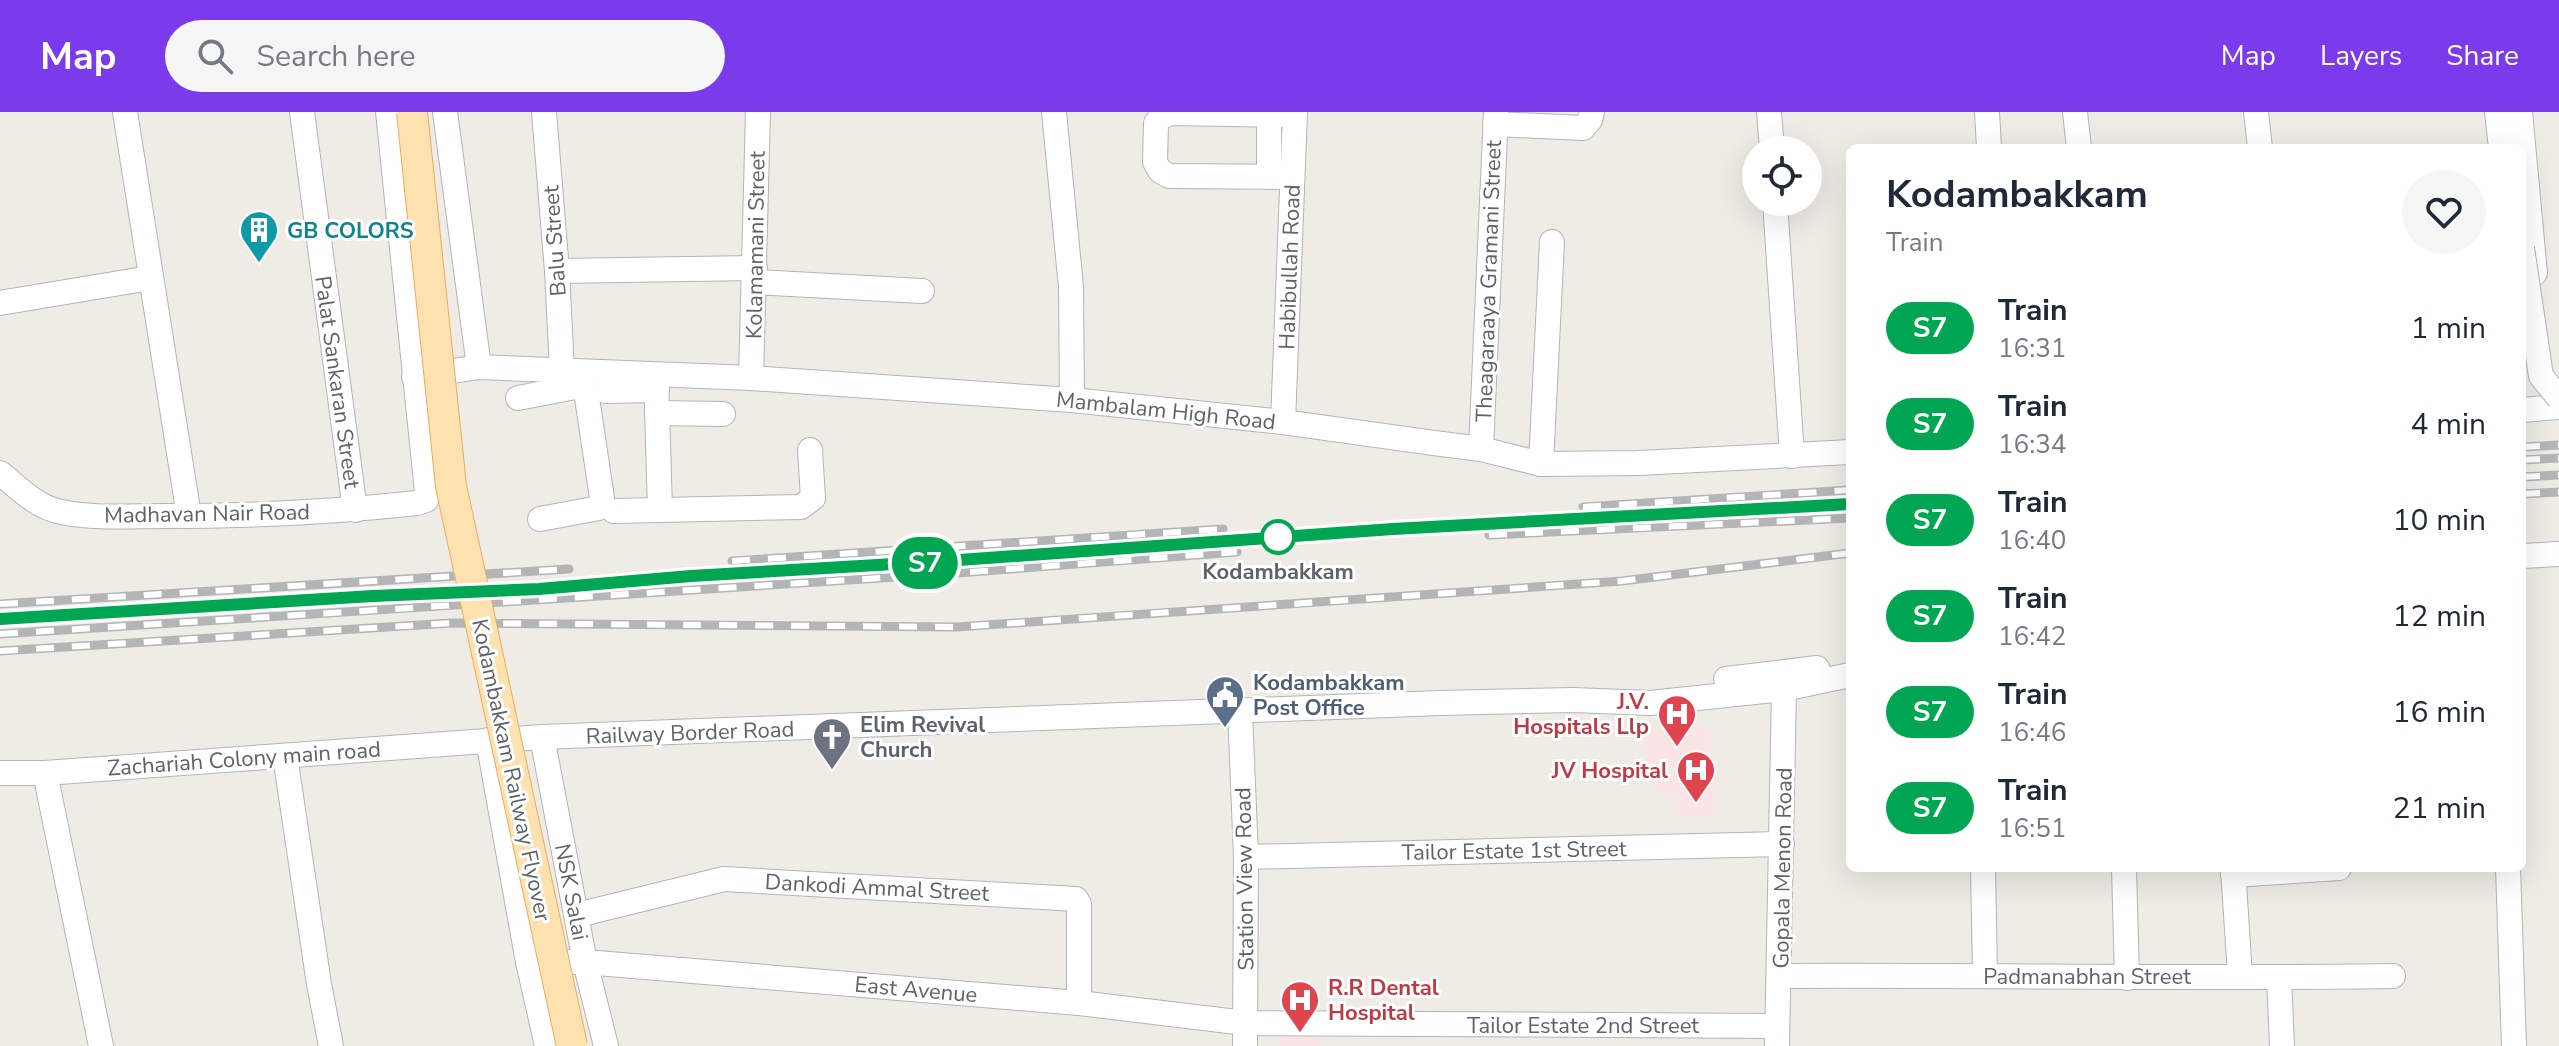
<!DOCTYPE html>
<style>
body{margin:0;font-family:"Nunito Sans",sans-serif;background:#f6f6f7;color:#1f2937;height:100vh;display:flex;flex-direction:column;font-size:30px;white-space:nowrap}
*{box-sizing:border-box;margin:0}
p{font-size:26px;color:#747a83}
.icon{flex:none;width:44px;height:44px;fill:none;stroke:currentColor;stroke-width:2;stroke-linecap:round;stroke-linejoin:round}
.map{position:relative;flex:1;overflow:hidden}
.sheet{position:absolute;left:1846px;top:32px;width:680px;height:728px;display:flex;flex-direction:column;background:#fff;border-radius:12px;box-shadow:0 8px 32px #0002}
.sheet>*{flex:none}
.badge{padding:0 16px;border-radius:26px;font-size:28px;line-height:52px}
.controls{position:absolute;left:1742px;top:24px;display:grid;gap:16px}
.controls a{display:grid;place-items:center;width:80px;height:80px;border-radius:50%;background:#fff;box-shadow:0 8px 32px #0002;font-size:40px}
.map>.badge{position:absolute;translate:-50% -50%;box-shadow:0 0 0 4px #fff}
.round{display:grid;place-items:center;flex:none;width:84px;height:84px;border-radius:42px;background:#f6f6f7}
.summary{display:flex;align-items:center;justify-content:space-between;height:136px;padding:0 40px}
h1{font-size:38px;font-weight:700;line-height:60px}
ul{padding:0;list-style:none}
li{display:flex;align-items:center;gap:24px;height:96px;padding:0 40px}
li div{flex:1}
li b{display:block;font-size:30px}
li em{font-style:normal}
li .badge{min-width:88px;font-weight:700;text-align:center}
header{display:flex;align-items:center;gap:48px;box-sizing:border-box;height:112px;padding:0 40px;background:#7c3aed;color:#fff}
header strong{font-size:38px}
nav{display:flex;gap:44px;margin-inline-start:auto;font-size:28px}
.search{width:560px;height:72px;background:#f6f6f7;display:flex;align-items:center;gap:20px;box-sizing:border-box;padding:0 28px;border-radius:44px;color:#747a83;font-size:30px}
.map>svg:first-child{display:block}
.medical{fill:#fbe4e6}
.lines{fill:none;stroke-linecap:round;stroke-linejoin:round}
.minor-casing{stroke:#b1b5b8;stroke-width:26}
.minor{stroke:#fff;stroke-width:24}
.rail-casing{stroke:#b4b5b6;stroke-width:9}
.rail{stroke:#fff;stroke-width:6;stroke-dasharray:18;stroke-linecap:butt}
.minor-bridge-casing{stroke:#b1b5b8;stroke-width:26;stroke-linecap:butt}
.major-bridge-casing{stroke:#eeab61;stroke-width:32;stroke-linecap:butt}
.minor-bridge{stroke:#fff;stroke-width:24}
.major-bridge{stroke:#fde1ae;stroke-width:30}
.line-casing{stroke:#fff;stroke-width:18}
.line{stroke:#00a651;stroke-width:12}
.stop-dot{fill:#fff;stroke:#00a651;stroke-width:4}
.labels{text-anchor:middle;stroke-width:6;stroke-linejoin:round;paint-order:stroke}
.culture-label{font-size:22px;font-weight:bold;fill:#0d838f;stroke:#fff;text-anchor:start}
.street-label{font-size:22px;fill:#5e6366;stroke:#fff}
.stop-label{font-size:22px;font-weight:bold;fill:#5e6366;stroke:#fff}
.service-label{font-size:22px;font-weight:bold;fill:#4e5e75;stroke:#fff;text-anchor:start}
.health-label{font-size:22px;font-weight:bold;fill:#be3a42;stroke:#fff;text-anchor:end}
.worship-label{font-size:22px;font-weight:bold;fill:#5b616d;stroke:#fff;text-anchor:start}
</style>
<header>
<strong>Map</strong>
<div class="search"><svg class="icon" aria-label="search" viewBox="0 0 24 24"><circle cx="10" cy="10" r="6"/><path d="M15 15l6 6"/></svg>Search here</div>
<nav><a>Map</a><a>Layers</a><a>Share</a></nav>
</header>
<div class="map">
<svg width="2559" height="934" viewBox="0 0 2559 934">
<rect width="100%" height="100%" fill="#efece6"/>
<!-- medical -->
<g class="medical">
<polygon points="1708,613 1711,654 1646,658 1643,618"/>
<polygon points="1715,660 1718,703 1676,705 1675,680 1656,681 1655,664"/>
<polygon points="1319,909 1320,934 1280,934 1279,911"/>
</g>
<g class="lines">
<defs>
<g id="minor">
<polyline points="125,0 189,404"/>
<polyline points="302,0 355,398"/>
<polyline points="445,0 479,255"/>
<polyline points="544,0 557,159 562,259"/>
<polyline points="1054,0 1071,175 1072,288"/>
<polyline points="1769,0 1772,38"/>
<polyline points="1987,0 1989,36"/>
<polyline points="2075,0 2079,36"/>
<polyline points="2256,0 2260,36"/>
<polyline points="2497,0 2501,36"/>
<polyline points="2520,0 2535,161"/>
<polyline points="1495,12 1583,16 1590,8 1592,0"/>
<polyline points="1269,65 1269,3"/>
<polyline points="1292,65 1169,64 1160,59 1155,50 1156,11 1161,5 1171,1 1294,3"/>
<polyline points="1775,90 1792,344"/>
<polyline points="557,159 755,156"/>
<polyline points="755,170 922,179"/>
<polyline points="0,191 150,166"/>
<polyline points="656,263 660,398"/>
<polyline points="414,265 479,255 751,266 1072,288 1283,310 1434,331 1481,337 1541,352 1639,351 1850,340"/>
<polyline points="751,266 758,0"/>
<polyline points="606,279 657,278"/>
<polyline points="518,286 575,275 584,276 586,279 603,393 599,396 540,407"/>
<polyline points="2522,298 2559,295"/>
<polyline points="657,301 723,302"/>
<polyline points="1283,310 1295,0"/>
<polyline points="1481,337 1496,0"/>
<polyline points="1541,352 1552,130"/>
<path d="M0,361C19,376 36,395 61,400C95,407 131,404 165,404C249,404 334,400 417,391L426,388L427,380L388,0"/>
<polyline points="614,399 801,395 813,386 810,338"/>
<polyline points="2522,444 2559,442"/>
<polyline points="1726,567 1817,556"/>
<polyline points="1240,600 1246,745 1245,934"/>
<polyline points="542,625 585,850 606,934"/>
<polyline points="488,628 528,850 547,934"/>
<polyline points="285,644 319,872 331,934"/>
<polyline points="0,661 45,661 542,625 1440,591 1573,588 1650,591 1784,577 1850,563"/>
<polyline points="45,661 101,934"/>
<polyline points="1246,745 1782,732"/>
<polyline points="1983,756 1985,863"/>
<polyline points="2124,756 2127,866"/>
<polyline points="2233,756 2240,864"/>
<polyline points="2508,756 2514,934"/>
<polyline points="2233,763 2339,756"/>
<polyline points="577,803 724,767 1076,787 1079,792 1079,891"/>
<polyline points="528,850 585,850 1079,891 1245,911 1777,914"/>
<path d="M1780,864C1985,863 2189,867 2393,864"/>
<polyline points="2279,865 2282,934"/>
<polyline points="1777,934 1784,577"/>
</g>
</defs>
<!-- minor casing -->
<use href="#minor" class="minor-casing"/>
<!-- minor -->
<use href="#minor" class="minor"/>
<defs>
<g id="rail">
<polyline points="2522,335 2559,333"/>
<polyline points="2522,348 2559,346"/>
<polyline points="2522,365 2559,363"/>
<polyline points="2522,382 2559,380"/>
<polyline points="1583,395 1850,378"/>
<polyline points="1489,423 1850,406"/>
<polyline points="732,449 1223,417"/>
<polyline points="0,492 569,457"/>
<polyline points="0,507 422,481 539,477 691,464 945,449 1393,417 1850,392"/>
<polyline points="0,522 944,462 1237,440"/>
<polyline points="0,539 452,511 957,515 1622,469 1850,441"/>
</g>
</defs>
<!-- rail casing -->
<use href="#rail" class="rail-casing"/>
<!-- rail -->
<use href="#rail" class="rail"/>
<defs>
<polyline id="minor-bridge" points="2522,136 2541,264 2559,286"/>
<polyline id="major-bridge" points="412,0 451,374 572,934"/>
</defs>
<!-- minor-bridge casing -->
<use href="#minor-bridge" class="minor-bridge-casing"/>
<!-- major-bridge casing -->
<use href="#major-bridge" class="major-bridge-casing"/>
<!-- minor-bridge -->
<use href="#minor-bridge" class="minor-bridge"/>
<!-- major-bridge -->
<use href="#major-bridge" class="major-bridge"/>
</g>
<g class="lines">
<defs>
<polyline id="line" points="0,507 373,484 539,477 691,464 945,449 1393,417 1850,392"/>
</defs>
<!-- line casing -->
<use href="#line" class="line-casing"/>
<!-- line -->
<use href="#line" class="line"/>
</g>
<!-- icons -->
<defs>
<symbol id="building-pin" viewBox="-11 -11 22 30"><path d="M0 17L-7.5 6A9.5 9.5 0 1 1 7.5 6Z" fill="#0f9aa8" stroke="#fff"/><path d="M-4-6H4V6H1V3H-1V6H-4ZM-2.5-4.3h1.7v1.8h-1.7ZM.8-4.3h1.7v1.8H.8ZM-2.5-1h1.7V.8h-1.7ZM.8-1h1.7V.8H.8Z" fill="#fff"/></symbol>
<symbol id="civic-pin" viewBox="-11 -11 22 30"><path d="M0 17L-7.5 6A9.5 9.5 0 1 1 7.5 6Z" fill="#5c6f8a" stroke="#fff"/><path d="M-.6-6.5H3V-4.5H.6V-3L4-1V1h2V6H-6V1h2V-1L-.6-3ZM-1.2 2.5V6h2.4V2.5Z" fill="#fff"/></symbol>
<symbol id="hospital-pin" viewBox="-11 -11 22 30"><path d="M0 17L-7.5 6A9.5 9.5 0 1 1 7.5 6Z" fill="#e0444e" stroke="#fff"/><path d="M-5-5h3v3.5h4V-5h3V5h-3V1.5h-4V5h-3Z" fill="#fff"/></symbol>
<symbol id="church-pin" viewBox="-11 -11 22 30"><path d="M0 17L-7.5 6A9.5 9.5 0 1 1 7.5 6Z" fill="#6b7280" stroke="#fff"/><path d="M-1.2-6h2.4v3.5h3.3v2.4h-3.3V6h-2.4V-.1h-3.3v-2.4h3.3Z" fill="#fff"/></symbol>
</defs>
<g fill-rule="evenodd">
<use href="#building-pin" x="237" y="96" width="44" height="60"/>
<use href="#civic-pin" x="1203" y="561" width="44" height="60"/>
<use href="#hospital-pin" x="1655" y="580" width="44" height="60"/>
<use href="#church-pin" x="810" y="603" width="44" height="60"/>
<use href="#hospital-pin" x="1674" y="636" width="44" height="60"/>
<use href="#hospital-pin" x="1278" y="866" width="44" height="60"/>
</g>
<!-- markers -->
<circle class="stop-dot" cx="1278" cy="425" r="16"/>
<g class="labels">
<!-- culture labels -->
<g class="culture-label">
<text x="287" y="126">GB COLORS</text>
</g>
<!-- street labels -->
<g class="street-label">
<text transform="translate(554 129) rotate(-94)" y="8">Balu Street</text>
<text transform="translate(755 133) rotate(-89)" y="8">Kolamamani Street</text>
<text transform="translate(1289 155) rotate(-88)" y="8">Habibullah Road</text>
<text transform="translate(1488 169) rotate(-88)" y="8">Theagaraaya Gramani Street</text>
<text transform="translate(338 270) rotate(82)" y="8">Palat Sankaran Street</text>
<text transform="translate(1166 298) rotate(6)" y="8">Mambalam High Road</text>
<text transform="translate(207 401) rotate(-1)" y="8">Madhavan Nair Road</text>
<text transform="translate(690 620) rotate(-2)" y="8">Railway Border Road</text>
<text transform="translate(244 646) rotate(-4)" y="8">Zachariah Colony main road</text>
<text transform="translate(512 658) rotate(78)" y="8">Kodambakkam Railway Flyover</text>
<text transform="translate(1514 738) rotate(-1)" y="8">Tailor Estate 1st Street</text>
<text transform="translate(1782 756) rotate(-89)" y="8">Gopala Menon Road</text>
<text transform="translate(1244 767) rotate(-91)" y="8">Station View Road</text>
<text transform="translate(877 775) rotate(3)" y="8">Dankodi Ammal Street</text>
<text transform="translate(572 780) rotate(79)" y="8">NSK Salai</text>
<text x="2087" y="872">Padmanabhan Street</text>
<text transform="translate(916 877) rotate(5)" y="8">East Avenue</text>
<text x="1583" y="921">Tailor Estate 2nd Street</text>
</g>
<!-- stop labels -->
<g class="stop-label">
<text x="1278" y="467">Kodambakkam</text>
</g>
<!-- service labels -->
<g class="service-label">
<text x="1253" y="578">Kodambakkam<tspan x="1253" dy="25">Post Office</tspan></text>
</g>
<!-- health labels -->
<g class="health-label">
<text x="1649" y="597">J.V.<tspan x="1649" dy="25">Hospitals Llp</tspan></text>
<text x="1668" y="666">JV Hospital</text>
<text x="1328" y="883" text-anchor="start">R.R Dental<tspan x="1328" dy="25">Hospital</tspan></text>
</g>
<!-- worship labels -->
<g class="worship-label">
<text x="860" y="620">Elim Revival<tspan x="860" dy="25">Church</tspan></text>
</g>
</g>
</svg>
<div class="controls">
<a><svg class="icon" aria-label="locate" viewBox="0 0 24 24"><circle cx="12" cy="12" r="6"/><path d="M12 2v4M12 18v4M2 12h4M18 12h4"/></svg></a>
</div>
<b class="badge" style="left:925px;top:451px;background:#00a651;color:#fff">S7</b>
<section class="sheet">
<div class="summary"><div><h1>Kodambakkam</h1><p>Train</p></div><a class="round"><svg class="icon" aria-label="heart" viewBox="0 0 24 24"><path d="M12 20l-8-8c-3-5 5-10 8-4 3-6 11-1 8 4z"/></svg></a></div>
<ul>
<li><span class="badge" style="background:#00a651;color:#fff">S7</span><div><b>Train</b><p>16:31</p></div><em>1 min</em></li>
<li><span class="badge" style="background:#00a651;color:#fff">S7</span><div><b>Train</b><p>16:34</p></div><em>4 min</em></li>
<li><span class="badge" style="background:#00a651;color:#fff">S7</span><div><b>Train</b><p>16:40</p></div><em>10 min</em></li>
<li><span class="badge" style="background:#00a651;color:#fff">S7</span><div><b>Train</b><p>16:42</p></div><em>12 min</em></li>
<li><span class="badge" style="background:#00a651;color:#fff">S7</span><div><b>Train</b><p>16:46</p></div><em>16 min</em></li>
<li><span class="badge" style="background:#00a651;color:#fff">S7</span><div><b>Train</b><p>16:51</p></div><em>21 min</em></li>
</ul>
</section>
</div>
